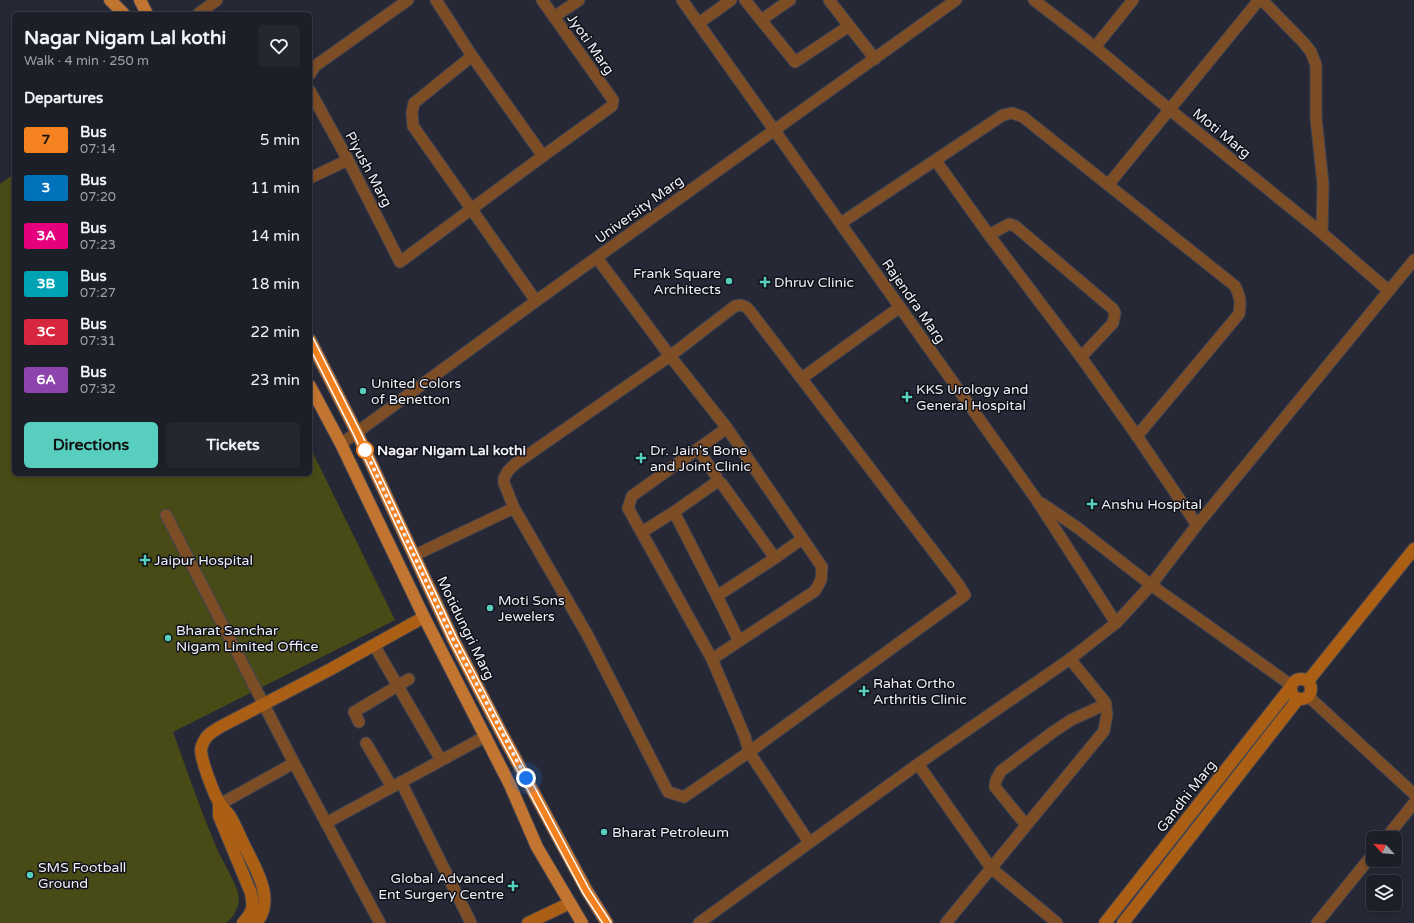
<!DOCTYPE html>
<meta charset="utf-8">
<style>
body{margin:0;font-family:"Varela Round",sans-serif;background:#252730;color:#f1f3f6;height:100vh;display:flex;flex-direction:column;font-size:15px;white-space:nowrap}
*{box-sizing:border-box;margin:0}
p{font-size:13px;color:#a0a2a8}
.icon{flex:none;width:22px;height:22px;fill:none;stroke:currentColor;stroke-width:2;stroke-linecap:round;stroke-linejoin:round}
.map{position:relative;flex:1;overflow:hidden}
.side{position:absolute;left:12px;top:12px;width:300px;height:464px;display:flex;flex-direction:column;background:#1c1e28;border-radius:6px;box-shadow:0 2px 6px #0003,0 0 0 1px #3a3c45}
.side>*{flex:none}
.badge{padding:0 8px;border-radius:3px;font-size:14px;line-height:26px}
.needle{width:26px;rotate:296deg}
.fabs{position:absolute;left:1366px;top:831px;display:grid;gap:8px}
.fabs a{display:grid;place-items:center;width:36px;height:36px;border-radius:6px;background:#1c1e28;box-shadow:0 2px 6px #0003,0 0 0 1px #3a3c45;font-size:20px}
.you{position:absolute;width:20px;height:20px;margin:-10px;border:3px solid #fff;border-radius:50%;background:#1a73e8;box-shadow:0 0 0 6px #1a73e833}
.map>.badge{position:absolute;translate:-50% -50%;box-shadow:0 0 0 2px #fff}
h2{padding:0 12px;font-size:15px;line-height:36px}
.round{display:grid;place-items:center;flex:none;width:42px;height:42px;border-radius:6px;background:#252730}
.headline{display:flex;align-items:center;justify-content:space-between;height:68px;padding:0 12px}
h1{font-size:19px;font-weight:700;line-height:30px}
.action{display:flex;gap:8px;margin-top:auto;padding:8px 12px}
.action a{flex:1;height:46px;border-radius:6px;background:#58cebf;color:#111;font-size:16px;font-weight:700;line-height:46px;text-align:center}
.action a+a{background:#252730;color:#f1f3f6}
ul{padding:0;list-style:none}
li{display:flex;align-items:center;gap:12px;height:48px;padding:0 12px}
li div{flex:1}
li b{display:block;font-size:15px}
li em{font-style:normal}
li .badge{min-width:44px;font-weight:700;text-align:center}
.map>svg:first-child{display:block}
.green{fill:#494b16}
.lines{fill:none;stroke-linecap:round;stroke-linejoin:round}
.street-casing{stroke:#424451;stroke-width:13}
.secondary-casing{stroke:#424451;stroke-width:14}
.primary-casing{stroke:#424451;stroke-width:14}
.street{stroke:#7d4d26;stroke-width:11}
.secondary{stroke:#ab5f15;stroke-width:12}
.primary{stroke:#c27431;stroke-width:12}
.line-casing{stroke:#fff;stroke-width:9}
.line{stroke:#f58220;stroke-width:6}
.walk{stroke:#edeef8;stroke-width:4;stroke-dasharray:0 7.2}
.poi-dot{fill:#58cebf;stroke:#101117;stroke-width:1.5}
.stop-dot{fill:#fff;stroke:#f58220;stroke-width:2}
.labels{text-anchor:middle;stroke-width:3;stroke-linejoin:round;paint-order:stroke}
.street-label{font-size:14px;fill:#edeef8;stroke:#101117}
.poi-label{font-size:14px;fill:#edeef8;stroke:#101117;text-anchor:start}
.stop-label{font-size:14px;font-weight:bold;fill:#edeef8;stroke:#101117;text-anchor:start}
</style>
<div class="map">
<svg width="1414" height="923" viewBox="0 0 1414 923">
<rect width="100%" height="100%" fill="#262836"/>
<!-- green -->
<path class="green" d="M14,174V474H310V447L395,620L173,732C187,771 201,811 217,849C223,862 235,881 238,893C241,903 235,917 226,923H0V184Z"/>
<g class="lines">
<defs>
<g id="street">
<polyline points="436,0 472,56 543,156"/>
<polyline points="682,0 1036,499 1116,623"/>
<polyline points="745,0 761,20"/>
<polyline points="790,0 761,20 795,62 849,26"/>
<polyline points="829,0 875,59"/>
<polyline points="1034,0 1095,47 1169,109 1322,233 1389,291"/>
<polyline points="1262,0 1304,43 1311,52 1316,65 1316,118 1323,184 1322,233"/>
<polyline points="198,14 217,0"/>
<polyline points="554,17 579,0"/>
<polyline points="699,23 731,0"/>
<polyline points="1095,47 1133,0"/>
<polyline points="472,56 414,103 412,112 413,126 536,301"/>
<polyline points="310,74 315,66 408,0"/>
<polyline points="310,91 348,160 400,262 543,156 612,106 613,100 542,0"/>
<polyline points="936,161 989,235 1081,357 1137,436 1197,525"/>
<polyline points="310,178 348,160"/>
<polyline points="1108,185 1259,0"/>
<path d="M841,223L1003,115L1012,113L1023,117L1235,286C1240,296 1241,302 1239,314L1137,436"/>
<polyline points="989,235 1009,224 1015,226 1113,309 1115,313 1113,323 1081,357"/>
<polyline points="597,258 670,356 727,428 822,567 821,580 815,591 712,659"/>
<polygon points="741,305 746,307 750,311 959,585 965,595 749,752 684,797 668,792 588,636 514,508 504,483 504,478 508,471 515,464 670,356 735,306"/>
<polyline points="802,378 900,307"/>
<polyline points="727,428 632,496 628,508 712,659 745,737 749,752 809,842"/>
<polyline points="341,444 536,301 956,0"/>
<polyline points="698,449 716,476 718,481"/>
<polyline points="1041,503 1078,528 1151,585 1291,685"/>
<polyline points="674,512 717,596"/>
<polyline points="166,515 294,763 380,923"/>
<polyline points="642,532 674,512 718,481 722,484 775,558 802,539"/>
<polyline points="415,555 514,508"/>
<polyline points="739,641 717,596 775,558"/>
<polyline points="374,645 441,760"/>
<polyline points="1308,696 1414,794"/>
<polyline points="359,722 354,712 409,679"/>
<polyline points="366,743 392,787"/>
<polyline points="918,764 991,868 1057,923"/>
<polyline points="401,782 471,923"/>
<polyline points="219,804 222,803 294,763"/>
<polyline points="326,823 486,736"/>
<polyline points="1026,825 995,787 996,780 1001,771 1053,732 1071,720 1106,704"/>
<polyline points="1386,838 1414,803"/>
<polyline points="699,923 918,764 1070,659 1116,623 1151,585 1197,525 1414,260"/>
<polyline points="946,923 1104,731 1107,714 1105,702 1070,659"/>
<polyline points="1317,923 1373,854"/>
</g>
<g id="secondary">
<circle cx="1301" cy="689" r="10"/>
<polyline points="1308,681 1414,549"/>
<path d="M219,804V816L251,893C254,908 253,911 243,923"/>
<path d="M256,923C276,900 256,869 245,847C240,837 236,826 230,816C227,812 223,809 220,804C214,795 201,760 201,750C201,747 203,743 204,741C207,734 214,731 220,727L331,669L424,617"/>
<polyline points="528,923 570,903"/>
<polyline points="1105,923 1290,688"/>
<polyline points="1123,923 1298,699"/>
</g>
<g id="primary">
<polyline points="110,0 124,14"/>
<polyline points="140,0 147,14"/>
<polyline points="310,340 357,433 453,639 501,732 587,891 607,923"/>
<polyline points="310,386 341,444 424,617 510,785 537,847 582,923"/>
</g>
</defs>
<!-- street casing -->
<use href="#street" class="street-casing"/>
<!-- secondary casing -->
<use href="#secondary" class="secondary-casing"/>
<!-- primary casing -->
<use href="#primary" class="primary-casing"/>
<!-- street -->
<use href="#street" class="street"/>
<!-- secondary -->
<use href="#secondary" class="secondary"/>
<!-- primary -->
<use href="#primary" class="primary"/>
</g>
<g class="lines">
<defs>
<polyline id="line" points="310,340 357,433 453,639 501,732 586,891 607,923"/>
</defs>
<!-- line casing -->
<use href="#line" class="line-casing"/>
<!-- line -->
<use href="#line" class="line"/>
<!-- walk -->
<polyline class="walk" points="365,450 453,639 526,778"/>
</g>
<!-- markers -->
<g class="poi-dot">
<circle cx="729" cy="281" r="4"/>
<path d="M763 276h4v4h4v4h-4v4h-4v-4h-4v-4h4z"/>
<circle cx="363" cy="391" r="4"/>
<path d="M905 391h4v4h4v4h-4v4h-4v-4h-4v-4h4z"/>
<path d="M639 452h4v4h4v4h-4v4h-4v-4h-4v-4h4z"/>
<path d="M1090 498h4v4h4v4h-4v4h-4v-4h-4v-4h4z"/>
<path d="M143 554h4v4h4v4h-4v4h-4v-4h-4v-4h4z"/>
<circle cx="490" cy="608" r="4"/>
<circle cx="168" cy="638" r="4"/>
<path d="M862 685h4v4h4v4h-4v4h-4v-4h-4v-4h4z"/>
<circle cx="604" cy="832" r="4"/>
<circle cx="30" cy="875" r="4"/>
<path d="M511 880h4v4h4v4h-4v4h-4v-4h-4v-4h4z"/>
</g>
<circle class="stop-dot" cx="365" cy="450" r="8"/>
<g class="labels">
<!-- street labels -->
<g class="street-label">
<text transform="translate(591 44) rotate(55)" y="5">Jyoti Marg</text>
<text transform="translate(1222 133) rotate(39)" y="5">Moti Marg</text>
<text transform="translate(369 169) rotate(62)" y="5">Piyush Marg</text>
<text transform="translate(639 209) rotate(-36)" y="5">University Marg</text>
<text transform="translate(914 301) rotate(55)" y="5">Rajendra Marg</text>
<text transform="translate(466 628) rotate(64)" y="5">Motidungri Marg</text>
<text transform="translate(1186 796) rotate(-52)" y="5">Gandhi Marg</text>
</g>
<!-- poi labels -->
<g class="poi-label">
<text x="721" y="278" text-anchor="end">Frank Square<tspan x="721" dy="16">Architects</tspan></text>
<text x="774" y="287">Dhruv Clinic</text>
<text x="371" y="388">United Colors<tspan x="371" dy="16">of Benetton</tspan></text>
<text x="916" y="394">KKS Urology and<tspan x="916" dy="16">General Hospital</tspan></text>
<text x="650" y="455">Dr. Jain's Bone<tspan x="650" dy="16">and Joint Clinic</tspan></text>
<text x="1101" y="509">Anshu Hospital</text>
<text x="154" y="565">Jaipur Hospital</text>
<text x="498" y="605">Moti Sons<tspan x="498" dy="16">Jewelers</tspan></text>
<text x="176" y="635">Bharat Sanchar<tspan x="176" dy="16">Nigam Limited Office</tspan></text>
<text x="873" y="688">Rahat Ortho<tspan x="873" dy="16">Arthritis Clinic</tspan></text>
<text x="612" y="837">Bharat Petroleum</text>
<text x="38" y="872">SMS Football<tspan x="38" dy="16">Ground</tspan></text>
<text x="504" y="883" text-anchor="end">Global Advanced<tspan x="504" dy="16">Ent Surgery Centre</tspan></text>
</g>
<!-- stop labels -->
<g class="stop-label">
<text x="377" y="455">Nagar Nigam Lal kothi</text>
</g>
</g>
</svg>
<div class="fabs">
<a><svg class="needle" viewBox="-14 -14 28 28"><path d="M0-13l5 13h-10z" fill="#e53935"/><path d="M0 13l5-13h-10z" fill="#a0a2a8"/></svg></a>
<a><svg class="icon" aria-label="layers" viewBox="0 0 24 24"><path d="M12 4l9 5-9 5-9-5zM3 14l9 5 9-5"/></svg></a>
</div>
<div class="you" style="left:526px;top:778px"></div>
<section class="side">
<div class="headline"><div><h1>Nagar Nigam Lal kothi</h1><p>Walk · 4 min · 250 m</p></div><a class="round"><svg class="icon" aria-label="heart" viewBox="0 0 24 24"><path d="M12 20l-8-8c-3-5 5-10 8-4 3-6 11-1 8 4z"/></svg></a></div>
<h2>Departures</h2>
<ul>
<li><span class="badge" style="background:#f58220;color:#111">7</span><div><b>Bus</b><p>07:14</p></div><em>5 min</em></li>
<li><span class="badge" style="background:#0072bc;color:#fff">3</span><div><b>Bus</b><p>07:20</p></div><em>11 min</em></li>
<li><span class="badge" style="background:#e6007e;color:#fff">3A</span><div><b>Bus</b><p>07:23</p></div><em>14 min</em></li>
<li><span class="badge" style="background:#00a3b4;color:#fff">3B</span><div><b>Bus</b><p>07:27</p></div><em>18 min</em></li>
<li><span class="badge" style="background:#d7263d;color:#fff">3C</span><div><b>Bus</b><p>07:31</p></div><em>22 min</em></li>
<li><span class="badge" style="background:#8e44ad;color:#fff">6A</span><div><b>Bus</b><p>07:32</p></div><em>23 min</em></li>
</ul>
<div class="action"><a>Directions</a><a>Tickets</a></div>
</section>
</div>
